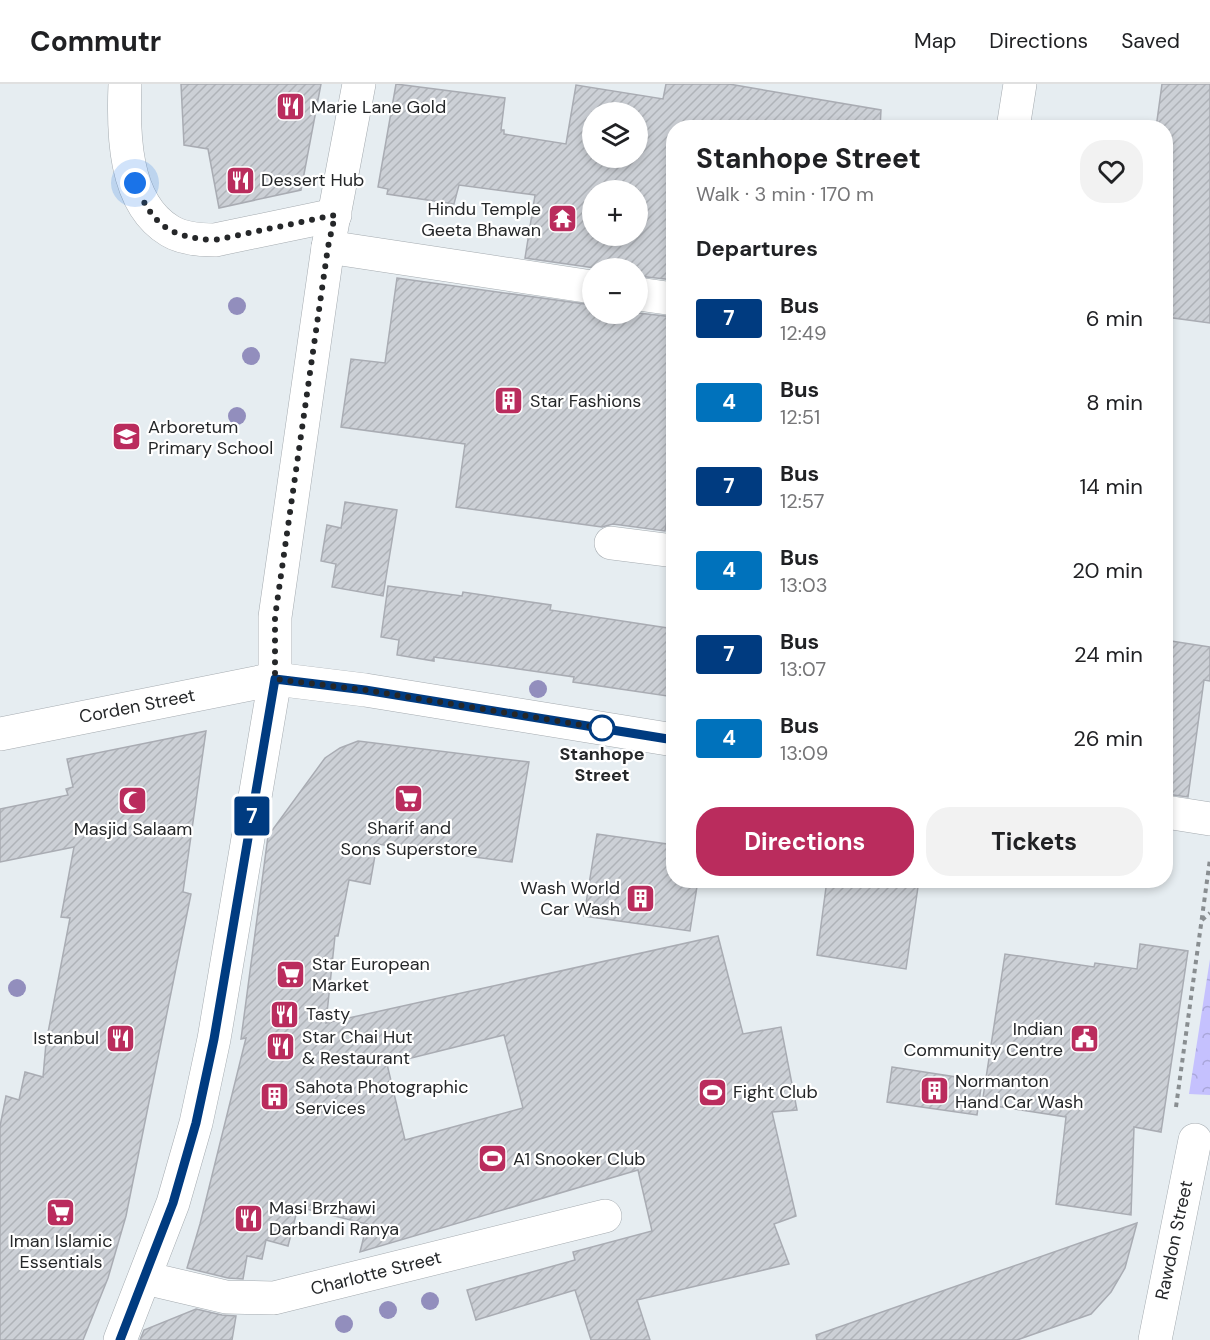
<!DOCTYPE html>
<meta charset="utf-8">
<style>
body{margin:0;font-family:"DM Sans",sans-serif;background:#f2f2f2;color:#202124;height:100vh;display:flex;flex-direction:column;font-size:22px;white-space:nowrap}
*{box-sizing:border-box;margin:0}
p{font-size:20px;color:#757577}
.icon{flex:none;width:33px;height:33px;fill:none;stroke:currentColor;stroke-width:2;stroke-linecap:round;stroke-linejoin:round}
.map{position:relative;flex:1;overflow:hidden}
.side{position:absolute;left:666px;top:36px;width:507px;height:768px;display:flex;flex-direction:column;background:#fff;border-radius:24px;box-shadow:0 3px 9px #0003}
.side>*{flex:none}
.badge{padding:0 12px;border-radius:4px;font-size:21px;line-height:39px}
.buttons{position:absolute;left:582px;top:18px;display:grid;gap:12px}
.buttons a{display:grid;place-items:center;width:66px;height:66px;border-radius:50%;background:#fff;box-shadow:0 3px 9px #0003;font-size:30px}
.you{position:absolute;width:30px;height:30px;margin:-15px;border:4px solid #fff;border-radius:50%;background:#1a73e8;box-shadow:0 0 0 9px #1a73e833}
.map>.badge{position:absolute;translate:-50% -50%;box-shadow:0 0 0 3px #fff}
h2{padding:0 30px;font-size:22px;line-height:54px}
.round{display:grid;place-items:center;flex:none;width:63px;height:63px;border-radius:24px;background:#f2f2f2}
.summary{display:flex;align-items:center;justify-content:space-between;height:102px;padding:0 30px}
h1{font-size:28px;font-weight:700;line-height:45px}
.button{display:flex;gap:12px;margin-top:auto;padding:12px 30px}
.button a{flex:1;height:69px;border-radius:24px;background:#ba2c5d;color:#fff;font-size:24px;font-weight:700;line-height:69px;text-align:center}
.button a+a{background:#f2f2f2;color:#202124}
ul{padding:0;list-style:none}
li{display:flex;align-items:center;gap:18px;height:84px;padding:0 30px}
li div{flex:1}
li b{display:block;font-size:22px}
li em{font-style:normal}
li .badge{min-width:66px;font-weight:700;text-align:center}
header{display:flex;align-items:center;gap:36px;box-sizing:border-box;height:84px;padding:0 30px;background:#fff;border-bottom:2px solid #e0e0e0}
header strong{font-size:28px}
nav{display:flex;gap:33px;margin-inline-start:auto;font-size:21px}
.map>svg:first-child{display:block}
.park{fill:url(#park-crowns)}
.building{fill:url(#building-hatch);stroke:#a9acb3;stroke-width:1.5;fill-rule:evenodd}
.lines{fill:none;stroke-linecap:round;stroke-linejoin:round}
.minor-casing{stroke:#a5abb0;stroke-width:34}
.path{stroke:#898e91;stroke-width:4;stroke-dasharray:4.5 4.5;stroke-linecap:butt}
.minor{stroke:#fff;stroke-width:33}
.tree{fill:#928ebd}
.line-casing{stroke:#fff;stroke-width:14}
.line{stroke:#003b80;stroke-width:9}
.walk{stroke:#252729;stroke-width:6;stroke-dasharray:0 10.8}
.stop-dot{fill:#fff;stroke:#003b80;stroke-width:3}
.labels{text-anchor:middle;stroke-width:4.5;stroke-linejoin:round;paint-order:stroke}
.poi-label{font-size:18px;fill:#252729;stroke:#fff;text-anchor:start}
.street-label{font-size:18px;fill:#252729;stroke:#fff}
.stop-label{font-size:18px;font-weight:bold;fill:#252729;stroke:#fff}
</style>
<header>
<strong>Commutr</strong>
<nav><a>Map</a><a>Directions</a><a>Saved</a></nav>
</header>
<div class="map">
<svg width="1210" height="1256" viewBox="0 0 1210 1256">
<defs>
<pattern id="park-crowns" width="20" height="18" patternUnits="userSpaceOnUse" patternTransform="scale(1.5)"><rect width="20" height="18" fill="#c5c1fe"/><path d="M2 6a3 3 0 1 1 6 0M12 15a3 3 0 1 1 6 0" fill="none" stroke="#a9a6da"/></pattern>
<pattern id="building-hatch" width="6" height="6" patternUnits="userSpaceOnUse" patternTransform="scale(1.5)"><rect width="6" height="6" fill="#ccd0d6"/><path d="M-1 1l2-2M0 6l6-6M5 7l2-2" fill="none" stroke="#afb3b8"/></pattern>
</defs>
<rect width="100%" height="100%" fill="#e6edf1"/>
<!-- park -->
<polygon class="park" points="1210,875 1210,1011 1189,1010"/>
<!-- building -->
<g class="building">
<polygon points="181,0 321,0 301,106 219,124 208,65 184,61"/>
<path d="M396,0L505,14L501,46H504V50L566,60L576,1L663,15L666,0H729L881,26L880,44H674V196L638,192V184H595L525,174L535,111L459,101L454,120L387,110L388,105L378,103ZM592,28H638V74H592ZM592,106H638V152H592Z"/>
<polygon points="1162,0 1210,0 1210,239 1166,233 1166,44 1156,44"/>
<polygon points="397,194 592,221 592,230 638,229 674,233 674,385 665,447 613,440 602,443 456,423 465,360 341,343 351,275 385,279"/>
<polygon points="345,418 397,426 383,512 332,503 336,480 321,477 327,441 341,444"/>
<polygon points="388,502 462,512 463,508 551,521 550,526 674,545 674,613 573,598 574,593 434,573 434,577 397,571 399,556 381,553"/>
<polygon points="1171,557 1210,563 1210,597 1204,596 1188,713 1166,710 1166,590"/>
<polygon points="206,647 183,808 191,810 126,1132 108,1194 83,1256 0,1256 0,1042 6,1012 19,1016 25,988 43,993 46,959 70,834 61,833 74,763 0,778 0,725 68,711 66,705 73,703 67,675"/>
<path d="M358,657L529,678L512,778L377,760L370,800L349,796L338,852H335L326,939L718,852L743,950L781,943L797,1026L772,1028L796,1132L774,1140L789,1180L637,1216L650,1256H591L575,1206L476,1236L467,1206L575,1176L573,1168L652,1147L638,1086L360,1168L367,1140L298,1123L288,1162L266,1156L262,1175L247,1172L243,1195L228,1194L187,1184L200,1140L246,954L241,955L268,752L325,674L340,664ZM504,951L523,1024L405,1056L387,980Z"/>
<polygon points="597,750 674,761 674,796 698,796 690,847 584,832"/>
<polygon points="827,796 919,796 906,885 817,871"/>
<polygon points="1140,860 1188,867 1161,1048 1134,1043 1131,1131 1056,1120 1066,1033 982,1020 1005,870 1094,883 1095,879 1137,885"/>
<polygon points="892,983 982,997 977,1031 887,1018"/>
<polygon points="1137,1139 1125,1184 1111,1208 1091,1230 1017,1256 817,1256 816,1251"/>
<polygon points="196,1225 222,1231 236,1232 232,1256 140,1256 144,1246"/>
</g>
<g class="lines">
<defs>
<g id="minor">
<path d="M125,0C123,47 123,119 170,147C183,155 200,156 215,156L335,131"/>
<polyline points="1013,44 1020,0"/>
<polyline points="328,163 592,203"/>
<polyline points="638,210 674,215"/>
<polyline points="611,459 674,467"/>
<polyline points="0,650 275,595 365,606 674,656"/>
<polyline points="1166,728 1210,735"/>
<polyline points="145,1194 226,1213 274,1214 605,1132"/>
<polyline points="120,1256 173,1119 196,1039 214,955 275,595 275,533 328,163 359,0"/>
<polyline points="1155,1256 1195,1056"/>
</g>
</defs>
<!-- minor casing -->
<use href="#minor" class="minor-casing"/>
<!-- path -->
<g class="path">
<polyline points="1202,836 1210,829"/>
<polyline points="1176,1023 1210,775"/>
</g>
<!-- minor -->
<use href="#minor" class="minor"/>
</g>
<!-- trees -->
<g class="tree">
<circle cx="237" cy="222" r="9"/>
<circle cx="251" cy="272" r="9"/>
<circle cx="237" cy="332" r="9"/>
<circle cx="538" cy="605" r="9"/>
<circle cx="17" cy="904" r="9"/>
<circle cx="430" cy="1217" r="9"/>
<circle cx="388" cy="1226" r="9"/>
<circle cx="344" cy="1240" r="9"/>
</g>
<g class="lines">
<defs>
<polyline id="line" points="120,1256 173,1119 196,1039 214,955 275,595 365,606 674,656"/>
</defs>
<!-- line casing -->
<use href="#line" class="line-casing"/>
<!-- line -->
<use href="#line" class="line"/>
<!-- walk -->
<path class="walk" d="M135,99C152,140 169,154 215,156L335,131L328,163L275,533V595L365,606L607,645L602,644"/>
</g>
<!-- icons -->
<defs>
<symbol id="restaurant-square" viewBox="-11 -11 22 22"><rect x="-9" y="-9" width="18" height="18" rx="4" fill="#ba2c5d" stroke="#fff"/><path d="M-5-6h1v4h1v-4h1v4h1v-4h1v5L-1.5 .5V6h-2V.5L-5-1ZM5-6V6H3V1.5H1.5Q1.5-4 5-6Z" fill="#fff"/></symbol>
<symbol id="temple-square" viewBox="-11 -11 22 22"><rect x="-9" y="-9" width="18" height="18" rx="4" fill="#ba2c5d" stroke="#fff"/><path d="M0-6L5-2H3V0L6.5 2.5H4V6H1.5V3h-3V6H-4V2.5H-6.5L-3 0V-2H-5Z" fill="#fff"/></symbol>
<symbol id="building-square" viewBox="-11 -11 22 22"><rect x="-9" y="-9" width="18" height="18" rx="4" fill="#ba2c5d" stroke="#fff"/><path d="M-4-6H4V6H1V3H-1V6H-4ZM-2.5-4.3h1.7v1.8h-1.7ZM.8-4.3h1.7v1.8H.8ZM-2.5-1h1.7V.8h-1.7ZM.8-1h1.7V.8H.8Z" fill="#fff"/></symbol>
<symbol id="school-square" viewBox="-11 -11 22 22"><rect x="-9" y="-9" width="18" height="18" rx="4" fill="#ba2c5d" stroke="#fff"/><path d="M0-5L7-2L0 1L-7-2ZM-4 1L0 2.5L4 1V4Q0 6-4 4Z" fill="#fff"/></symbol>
<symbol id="supermarket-square" viewBox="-11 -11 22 22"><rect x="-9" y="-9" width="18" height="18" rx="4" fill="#ba2c5d" stroke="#fff"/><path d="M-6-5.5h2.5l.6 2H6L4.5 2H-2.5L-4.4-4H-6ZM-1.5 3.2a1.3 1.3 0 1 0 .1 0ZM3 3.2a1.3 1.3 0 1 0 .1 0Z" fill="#fff"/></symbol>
<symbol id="mosque-square" viewBox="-11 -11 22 22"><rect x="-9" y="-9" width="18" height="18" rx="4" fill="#ba2c5d" stroke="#fff"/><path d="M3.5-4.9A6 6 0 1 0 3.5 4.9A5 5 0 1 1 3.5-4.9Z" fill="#fff"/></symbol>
<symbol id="civic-square" viewBox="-11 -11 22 22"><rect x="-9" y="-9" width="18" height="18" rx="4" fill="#ba2c5d" stroke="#fff"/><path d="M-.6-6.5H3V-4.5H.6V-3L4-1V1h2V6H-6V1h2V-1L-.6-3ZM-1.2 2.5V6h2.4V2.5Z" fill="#fff"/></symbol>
<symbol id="stadium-square" viewBox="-11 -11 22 22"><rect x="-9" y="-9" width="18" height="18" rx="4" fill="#ba2c5d" stroke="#fff"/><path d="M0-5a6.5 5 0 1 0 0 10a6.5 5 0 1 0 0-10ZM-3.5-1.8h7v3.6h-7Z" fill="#fff"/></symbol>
</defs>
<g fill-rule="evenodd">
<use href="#restaurant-square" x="274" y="6" width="33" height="33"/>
<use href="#restaurant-square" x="224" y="80" width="33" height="33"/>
<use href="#temple-square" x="546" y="118" width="33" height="33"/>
<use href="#building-square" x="492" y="300" width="33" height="33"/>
<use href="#school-square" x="110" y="336" width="33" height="33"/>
<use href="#supermarket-square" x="392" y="698" width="33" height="33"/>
<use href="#mosque-square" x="116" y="700" width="33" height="33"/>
<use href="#building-square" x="624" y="798" width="33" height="33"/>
<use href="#supermarket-square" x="274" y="874" width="33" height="33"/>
<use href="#restaurant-square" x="268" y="914" width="33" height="33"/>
<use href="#restaurant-square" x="104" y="938" width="33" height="33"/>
<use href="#civic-square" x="1068" y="938" width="33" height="33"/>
<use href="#restaurant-square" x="264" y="946" width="33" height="33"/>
<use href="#building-square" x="918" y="990" width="33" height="33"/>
<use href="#stadium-square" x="696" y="992" width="33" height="33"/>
<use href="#building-square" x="258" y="996" width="33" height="33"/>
<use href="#stadium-square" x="476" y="1058" width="33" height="33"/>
<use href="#supermarket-square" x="44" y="1112" width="33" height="33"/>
<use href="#restaurant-square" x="232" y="1118" width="33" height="33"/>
</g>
<!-- markers -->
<circle class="stop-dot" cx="602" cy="644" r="12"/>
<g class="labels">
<!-- poi labels -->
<g class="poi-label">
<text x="311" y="29">Marie Lane Gold</text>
<text x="261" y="102">Dessert Hub</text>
<text x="541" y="131" text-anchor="end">Hindu Temple<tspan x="541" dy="21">Geeta Bhawan</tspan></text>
<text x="530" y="323">Star Fashions</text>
<text x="148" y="349">Arboretum<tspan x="148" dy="21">Primary School</tspan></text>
<text x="409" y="750" text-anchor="middle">Sharif and<tspan x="409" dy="21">Sons Superstore</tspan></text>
<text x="133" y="751" text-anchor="middle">Masjid Salaam</text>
<text x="620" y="810" text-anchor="end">Wash World<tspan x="620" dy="21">Car Wash</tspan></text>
<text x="312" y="886">Star European<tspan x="312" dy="21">Market</tspan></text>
<text x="306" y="936">Tasty</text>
<text x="1063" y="951" text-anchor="end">Indian<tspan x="1063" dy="21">Community Centre</tspan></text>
<text x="302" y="959">Star Chai Hut<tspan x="302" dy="21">&amp; Restaurant</tspan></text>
<text x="99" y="960" text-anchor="end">Istanbul</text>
<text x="955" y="1003">Normanton<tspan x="955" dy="21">Hand Car Wash</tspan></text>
<text x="295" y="1009">Sahota Photographic<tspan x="295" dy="21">Services</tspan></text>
<text x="733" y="1014">Fight Club</text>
<text x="513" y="1081">A1 Snooker Club</text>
<text x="269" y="1130">Masi Brzhawi<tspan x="269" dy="21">Darbandi Ranya</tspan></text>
<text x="61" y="1163" text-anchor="middle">Iman Islamic<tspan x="61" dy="21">Essentials</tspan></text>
</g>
<!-- street labels -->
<g class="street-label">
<text transform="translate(137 622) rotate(-11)" y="6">Corden Street</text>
<text transform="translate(1174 1156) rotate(-78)" y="6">Rawdon Street</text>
<text transform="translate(376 1189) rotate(-14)" y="6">Charlotte Street</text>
</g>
<!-- stop labels -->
<g class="stop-label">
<text x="602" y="676">Stanhope<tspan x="602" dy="21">Street</tspan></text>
</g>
</g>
</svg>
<div class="buttons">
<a><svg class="icon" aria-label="layers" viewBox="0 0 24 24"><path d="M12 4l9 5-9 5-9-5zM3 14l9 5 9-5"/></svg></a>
<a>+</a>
<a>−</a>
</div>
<div class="you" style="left:135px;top:99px"></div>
<b class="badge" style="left:252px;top:732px;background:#003b80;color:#fff">7</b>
<section class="side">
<div class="summary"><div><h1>Stanhope Street</h1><p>Walk · 3 min · 170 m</p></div><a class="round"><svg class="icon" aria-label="heart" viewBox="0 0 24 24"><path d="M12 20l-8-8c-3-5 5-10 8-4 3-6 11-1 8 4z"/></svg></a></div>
<h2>Departures</h2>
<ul>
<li><span class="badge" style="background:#003b80;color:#fff">7</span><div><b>Bus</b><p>12:49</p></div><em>6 min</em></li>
<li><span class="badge" style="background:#0072bc;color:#fff">4</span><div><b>Bus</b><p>12:51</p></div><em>8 min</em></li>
<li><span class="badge" style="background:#003b80;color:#fff">7</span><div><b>Bus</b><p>12:57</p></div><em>14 min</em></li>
<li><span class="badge" style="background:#0072bc;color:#fff">4</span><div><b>Bus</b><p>13:03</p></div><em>20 min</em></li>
<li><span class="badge" style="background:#003b80;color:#fff">7</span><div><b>Bus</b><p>13:07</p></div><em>24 min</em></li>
<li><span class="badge" style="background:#0072bc;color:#fff">4</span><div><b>Bus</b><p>13:09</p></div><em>26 min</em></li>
</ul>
<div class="button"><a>Directions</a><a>Tickets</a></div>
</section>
</div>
